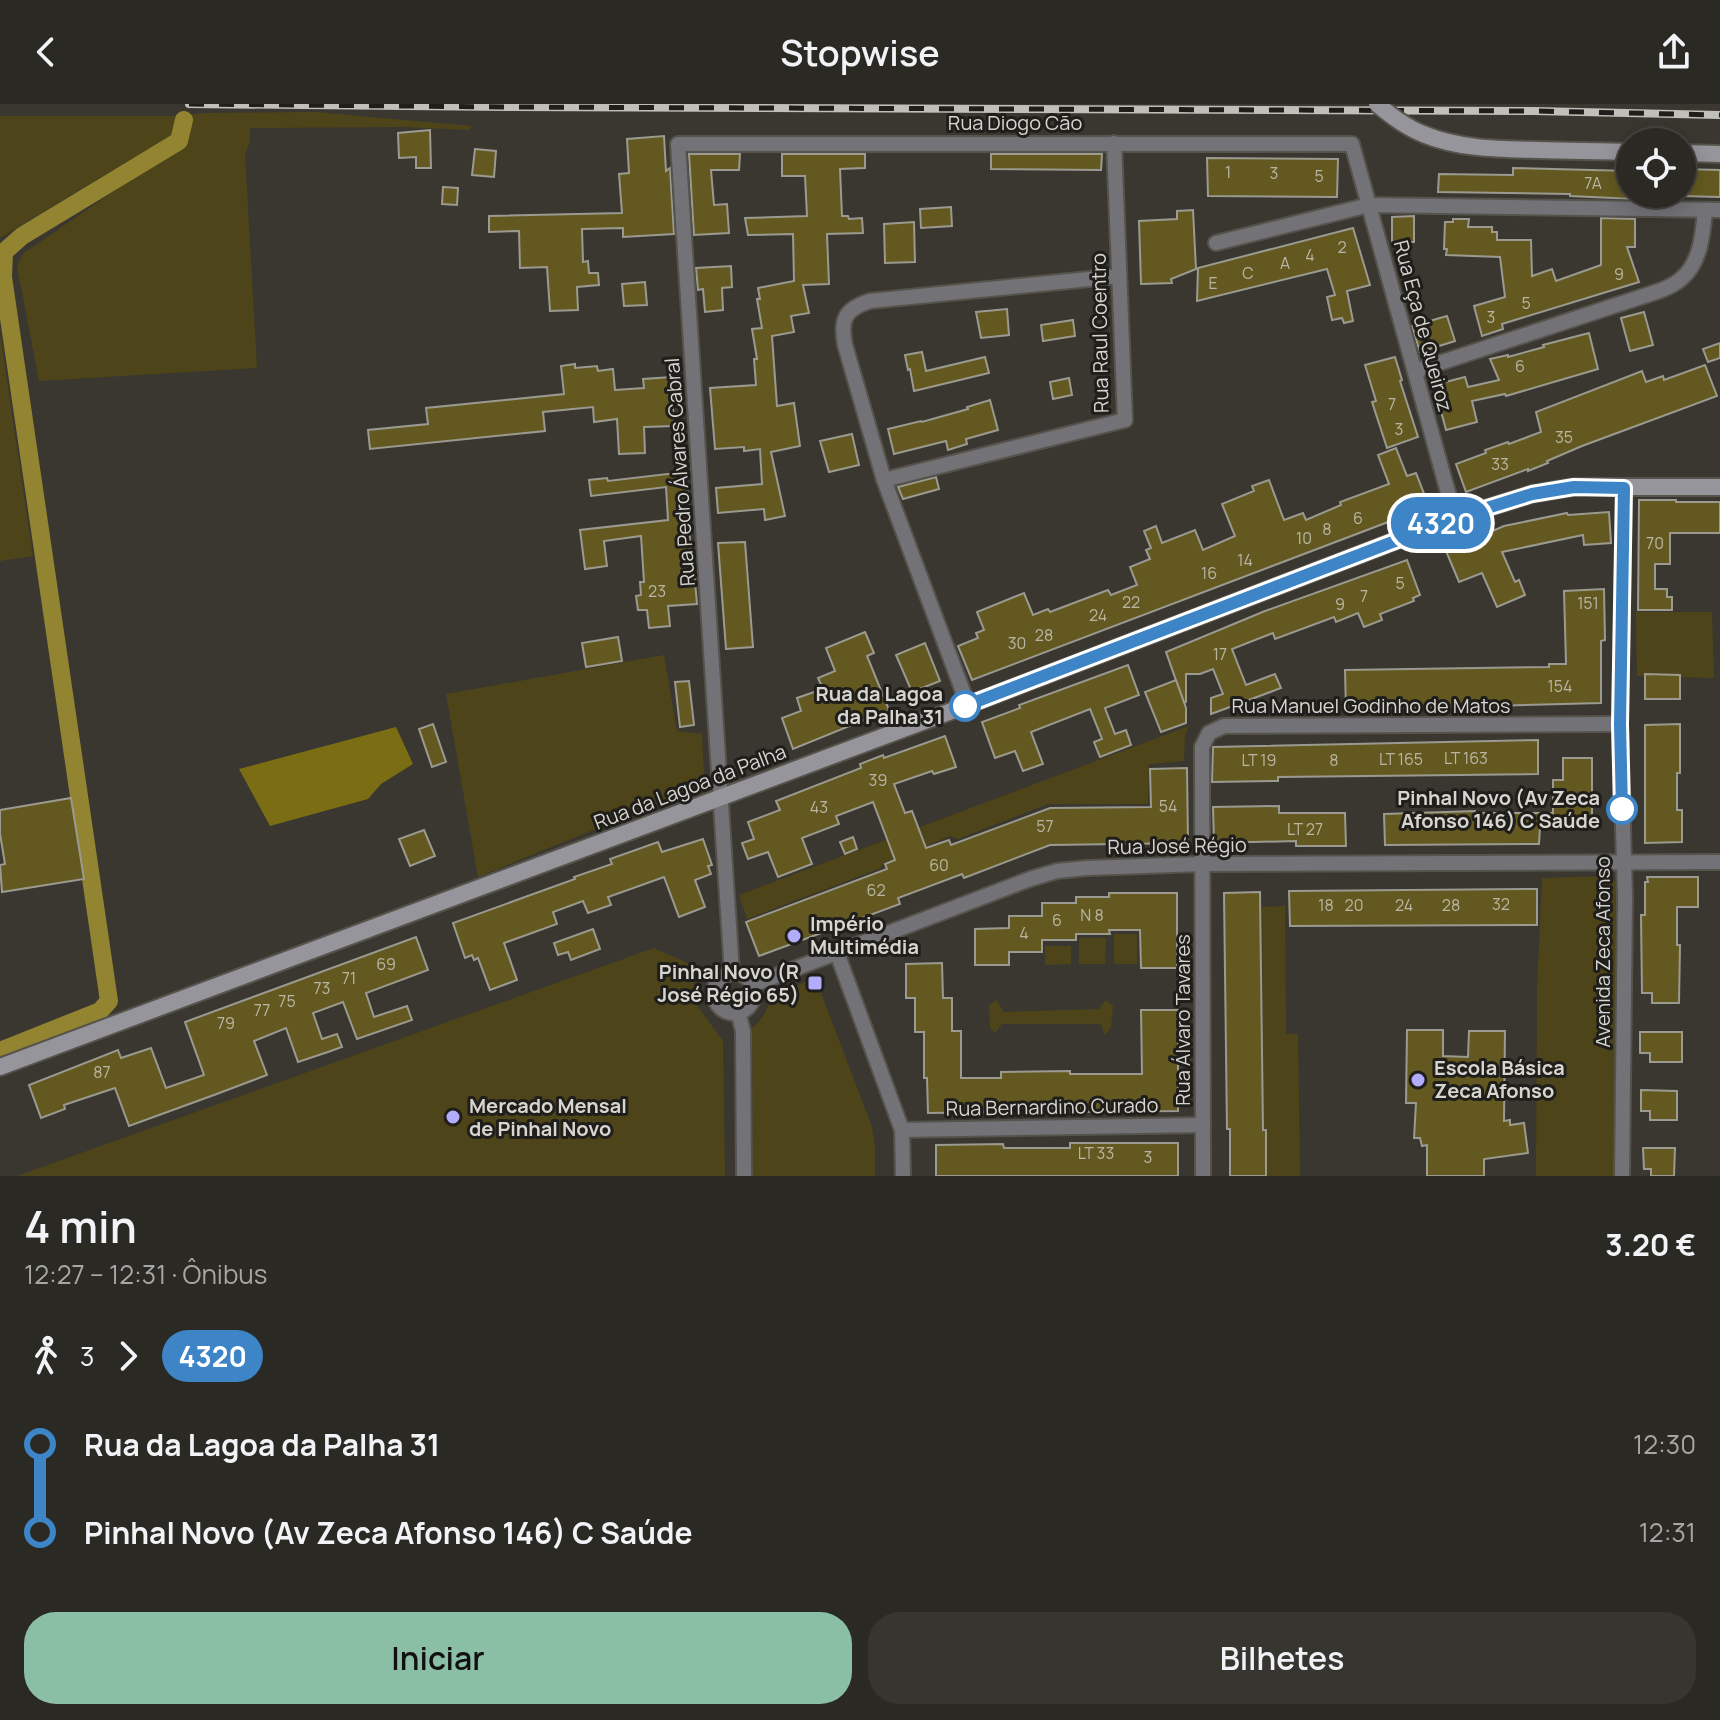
<!DOCTYPE html>
<html lang="pt">
<meta charset="utf-8">
<style>
body{margin:0;font-family:Manrope,sans-serif;background:#373530;color:#f1f3f6;height:100vh;display:flex;flex-direction:column;font-size:30px;white-space:nowrap}
*{box-sizing:border-box;margin:0}
p{font-size:26px;color:#a6a6a6}
.icon{flex:none;width:44px;height:44px;fill:none;stroke:currentColor;stroke-width:2;stroke-linecap:round;stroke-linejoin:round}
.map{position:relative;height:1072px;overflow:hidden}
.side{display:flex;flex-direction:column;background:#2b2923;flex:1}
.side>*{flex:none}
.badge{padding:0 16px;border-radius:26px;font-size:28px;line-height:52px}
.fabs{position:absolute;left:1616px;top:24px;display:grid;gap:16px}
.fabs a{display:grid;place-items:center;width:80px;height:80px;border-radius:50%;background:#2b2923;box-shadow:0 4px 20px #0003,0 0 0 2px #474541;font-size:40px}
.map>.badge{position:absolute;translate:-50% -50%;box-shadow:0 0 0 4px #fff}
.legs{display:flex;align-items:center;gap:12px;height:88px;padding:0 24px;font-size:26px}
.legs p{margin-inline-start:auto}
.overview{display:flex;align-items:center;justify-content:space-between;height:136px;padding:0 24px}
h1{font-size:44px;font-weight:600;line-height:60px}
.cta{display:flex;gap:16px;margin-top:auto;padding:16px 24px}
.cta a{flex:1;height:92px;border-radius:32px;background:#8abfa5;color:#111;font-size:32px;font-weight:600;line-height:92px;text-align:center}
.cta a+a{background:#373530;color:#f1f3f6}
ul{padding:0 24px;list-style:none}
li{display:flex;align-items:center;gap:28px;height:88px;font-size:30px}
li i{display:grid;place-items:center;width:12px;height:100%;margin:0 10px;background:currentColor}
li i::after{content:'';width:20px;height:20px;margin:-10px;border:6px solid;border-radius:50%;background:#2b2923}
li p{margin-inline-start:auto}
li:first-child i{background:linear-gradient(#0000 50%,currentColor 0)}
li:last-child i{background:linear-gradient(currentColor 50%,#0000 0)}
header{display:flex;justify-content:space-between;align-items:center;height:104px;padding:0 24px;background:#2b2923;font-size:36px;font-weight:600}
.map>svg:first-child{display:block}
.green{fill:#4d4519}
.forest{fill:#7b6d13}
.lines{fill:none;stroke-linecap:round;stroke-linejoin:round}
.canal{stroke:#928431;stroke-width:18}
.building{fill:#635920;stroke:#9b9a90;stroke-width:2}
.street-casing{stroke:#55534c;stroke-width:18}
.secondary-casing{stroke:#55534c;stroke-width:20}
.street{stroke:#737377;stroke-width:14}
.secondary{stroke:#95959b;stroke-width:16}
.rail-casing{stroke:#c0bfba;stroke-width:8}
.rail{stroke:#1f1e1b;stroke-width:5;stroke-dasharray:15;stroke-linecap:butt}
.secondary-bridge-casing{stroke:#55534c;stroke-width:20;stroke-linecap:butt}
.secondary-bridge{stroke:#95959b;stroke-width:16}
.line-1-casing{stroke:#fff;stroke-width:18}
.line-1{stroke:#3d85c6;stroke-width:12}
.stop-1-dot{fill:#fff;stroke:#3d85c6;stroke-width:4}
.poi-dot{fill:#b1adfa;stroke:#1f1e1b;stroke-width:3}
.labels{text-anchor:middle;stroke-width:6;stroke-linejoin:round;paint-order:stroke}
.number-label{font-size:16px;fill:#b9b6a4}
.street-label{font-size:20px;fill:#d6d5d0;stroke:#1f1e1b}
.stop-label{font-size:20px;font-weight:bold;fill:#d6d5d0;stroke:#1f1e1b;text-anchor:end}
.poi-label{font-size:20px;font-weight:bold;fill:#d6d5d0;stroke:#1f1e1b;text-anchor:start}
</style>
<header><svg class="icon" aria-label="back" viewBox="0 0 24 24"><path d="M15 5l-7 7 7 7"/></svg>Stopwise<svg class="icon" aria-label="share" viewBox="0 0 24 24"><path d="M12 15V3M7 8l5-5 5 5M5 13v7h14v-7"/></svg></header>
<div class="map">
<svg width="1720" height="1072" viewBox="0 0 1720 1072">
<rect width="100%" height="100%" fill="#39372f"/>
<!-- green -->
<g class="green">
<polygon points="315,8 472,22 469,26 403,23 250,24 250,38 245,50 257,264 39,277 17,162 24,149 142,68 131,55 0,134 0,12 171,12 207,9"/>
<polygon points="0,229 33,452 0,457"/>
<polygon points="1636,508 1712,508 1714,574 1637,572"/>
<polygon points="664,551 677,627 702,630 704,674 696,684 478,773 446,590"/>
<polygon points="1189,622 1185,631 1184,657 1149,660 1148,700 1048,700 958,735 950,732 883,760 881,764 747,815 739,791"/>
<polygon points="1606,772 1617,778 1615,1072 1536,1072 1537,886 1542,774"/>
<polygon points="1285,802 1286,930 1298,930 1300,1072 1267,1072 1267,1025 1263,1024 1262,803"/>
<rect x="1114" y="830" width="23" height="30"/>
<polygon points="1079,834 1106,834 1105,860 1079,860"/>
<polygon points="1045,842 1071,842 1071,860 1045,861"/>
<polygon points="654,844 696,863 693,896 723,937 725,1072 17,1072"/>
<path d="M815,873L872,1023L875,1041V1072H753L752,924C763,915 767,907 771,894Z"/>
<polygon points="996,896 1004,908 1099,905 1106,896 1113,902 1111,923 1105,931 1101,920 1002,920 995,929 990,924 989,901"/>
</g>
<!-- forest -->
<polygon class="forest" points="396,623 413,660 381,680 368,695 270,722 239,665"/>
<g class="lines">
<!-- canal -->
<polyline class="canal" points="0,947 100,907 109,897 3,173 4,148 22,132 179,37 184,16"/>
</g>
<!-- building -->
<g class="building">
<polygon points="430,26 431,64 416,64 416,53 399,54 398,29"/>
<polygon points="664,32 666,67 670,64 674,130 623,133 623,124 582,125 583,158 588,157 589,169 598,169 599,181 577,183 578,206 550,207 547,163 520,164 519,127 489,128 489,112 622,109 619,70 629,69 627,35"/>
<polygon points="475,45 496,47 494,73 472,71"/>
<polygon points="689,50 740,50 739,66 711,66 714,101 727,100 729,129 694,131"/>
<polygon points="782,50 865,50 865,64 840,65 842,112 848,112 849,115 862,114 863,129 827,130 829,180 803,181 809,209 791,212 794,228 772,232 777,302 794,299 800,342 771,348 785,412 765,416 764,405 718,409 716,384 762,380 760,345 744,347 744,343 715,345 710,284 756,281 754,255 757,255 752,225 762,224 757,195 760,195 758,184 794,177 793,130 748,131 745,114 807,112 805,72 782,72"/>
<polygon points="991,50 1102,50 1101,66 991,65"/>
<polygon points="1207,54 1338,55 1337,93 1208,92"/>
<polygon points="1513,64 1630,67 1630,90 1634,90 1634,95 1570,92 1570,90 1438,88 1439,70 1513,71"/>
<polygon points="1682,65 1720,66 1720,93 1682,92"/>
<polygon points="443,83 458,84 457,101 442,100"/>
<polygon points="951,103 952,122 921,124 920,105"/>
<polygon points="1193,106 1196,165 1171,175 1172,179 1141,180 1139,117 1177,115 1177,107"/>
<polygon points="1414,112 1414,138 1392,138 1392,113"/>
<polygon points="1601,114 1635,115 1635,143 1627,143 1639,178 1502,220 1503,225 1482,232 1474,202 1505,193 1500,153 1446,151 1447,145 1444,145 1445,118 1453,118 1453,115 1469,115 1468,123 1492,123 1492,128 1497,128 1497,136 1531,136 1532,172 1552,165 1556,177 1601,161"/>
<polygon points="914,118 915,158 885,159 884,120"/>
<polygon points="1353,124 1370,181 1347,187 1353,217 1344,219 1342,214 1332,216 1327,193 1335,191 1327,165 1197,197 1198,164"/>
<polygon points="731,162 732,183 722,184 723,206 705,208 703,185 698,186 696,164"/>
<polygon points="645,178 647,201 624,202 622,180"/>
<polygon points="1007,205 1009,231 981,234 976,208"/>
<polygon points="1644,208 1653,241 1630,247 1621,214"/>
<polygon points="1447,212 1455,237 1420,248 1412,222"/>
<polygon points="1073,216 1075,232 1043,237 1041,221"/>
<polygon points="1589,229 1598,265 1506,292 1505,290 1472,297 1477,318 1446,326 1434,281 1465,273 1468,283 1499,276 1490,255 1508,251 1508,253 1544,243 1543,241"/>
<polygon points="1720,239 1720,254 1708,258 1703,245"/>
<polygon points="922,248 926,267 985,253 989,269 914,287 910,265 908,266 905,251"/>
<polygon points="1395,253 1402,276 1400,277 1418,333 1387,344 1372,298 1376,297 1365,261"/>
<polygon points="575,260 575,264 597,262 598,267 613,265 615,286 644,284 643,275 671,273 674,322 644,323 645,349 619,350 617,315 594,318 593,303 543,308 545,327 370,345 368,326 428,320 426,304 564,290 561,262"/>
<polygon points="1705,261 1717,292 1582,342 1547,357 1548,359 1528,367 1528,365 1466,388 1456,360 1486,349 1485,346 1508,338 1509,340 1541,328 1536,308 1642,267 1646,278 1663,272 1664,276"/>
<polygon points="1069,274 1072,291 1053,295 1050,278"/>
<polygon points="990,296 998,326 966,335 967,340 948,346 946,337 894,350 888,325 921,317 922,318 968,305 967,303"/>
<polygon points="852,330 859,361 829,368 820,337"/>
<polygon points="1396,344 1407,372 1416,369 1428,400 1394,413 1396,415 972,576 958,542 978,534 976,529 984,526 977,508 1024,489 1033,511 1048,505 1050,508 1108,486 1111,491 1137,481 1130,463 1150,455 1146,446 1151,444 1144,427 1156,422 1162,439 1195,426 1203,446 1235,432 1222,400 1254,387 1252,382 1269,376 1284,416 1303,409 1306,416 1341,401 1340,398 1389,380 1378,351"/>
<polygon points="684,368 685,386 688,385 691,466 694,466 697,500 668,502 670,522 649,524 647,506 638,506 636,492 641,491 640,478 644,478 641,432 604,437 607,462 585,465 580,426 668,416 666,383 591,392 589,376 607,374 608,377"/>
<polygon points="936,373 939,385 903,395 898,383"/>
<polygon points="1639,396 1676,396 1676,398 1720,398 1720,429 1670,429 1670,460 1655,460 1655,485 1667,485 1667,493 1672,493 1672,506 1638,506"/>
<polygon points="1609,408 1611,439 1584,441 1583,431 1502,448 1515,478 1519,476 1525,491 1497,503 1482,469 1459,478 1446,447 1504,422 1567,409 1568,411"/>
<polygon points="745,438 753,543 726,545 718,439"/>
<polygon points="1407,456 1420,491 1413,494 1414,497 1380,510 1382,516 1364,523 1358,509 1336,518 1334,513 1275,535 1273,529 1232,545 1246,581 1275,570 1281,584 1211,610 1211,594 1223,590 1213,565 1200,570 1186,570 1186,598 1184,599 1166,548 1265,507"/>
<polygon points="1604,485 1605,536 1601,537 1601,599 1346,606 1345,566 1549,563 1549,560 1566,560 1564,487"/>
<polygon points="865,528 874,549 867,552 889,606 793,645 782,614 801,607 797,594 823,585 818,574 835,567 826,544"/>
<polygon points="618,533 622,557 586,563 582,539"/>
<polygon points="925,539 940,577 912,588 896,551"/>
<polygon points="1128,561 1139,591 1105,604 1115,630 1126,626 1131,641 1100,653 1094,638 1102,635 1090,605 1031,628 1043,660 1023,667 1015,647 995,654 982,618 1020,604 1019,601"/>
<polygon points="1645,570 1680,571 1680,595 1645,595"/>
<polygon points="1176,576 1186,604 1186,619 1161,628 1145,588"/>
<polygon points="689,577 694,621 680,623 675,578"/>
<polygon points="433,620 446,658 432,663 419,625"/>
<polygon points="1680,620 1680,669 1677,669 1677,706 1682,706 1682,738 1645,739 1645,621"/>
<polygon points="945,632 956,663 934,670 932,667 894,680 905,709 912,707 926,744 949,736 951,741 1050,704 1151,703 1150,665 1187,664 1188,739 1050,741 964,774 962,770 898,794 900,800 759,852 746,818 887,765 885,760 895,756 873,698 836,712 839,720 802,734 812,760 778,773 768,748 748,755 742,739 754,735 748,718 780,706 776,697 861,664 860,660 883,651 884,654"/>
<polygon points="1538,636 1538,670 1278,673 1278,677 1212,678 1213,643"/>
<polygon points="1563,654 1592,654 1592,724 1540,723 1539,740 1385,741 1384,710 1475,707 1475,709 1553,709 1553,676 1563,676"/>
<polygon points="71,694 84,775 2,788 0,761 5,760 0,730 0,706"/>
<polygon points="1279,702 1279,709 1345,709 1346,742 1296,742 1296,737 1214,739 1213,703"/>
<polygon points="424,726 435,752 410,762 399,735"/>
<polygon points="853,733 857,745 845,750 840,738"/>
<polygon points="703,735 712,761 708,762 711,770 695,776 705,803 679,813 664,773 608,793 611,801 588,809 583,797 553,808 557,820 504,839 517,876 490,886 478,854 474,856 472,851 465,854 453,819 575,775 574,773 612,760 610,755 658,738 662,748"/>
<polygon points="1647,773 1698,773 1698,803 1677,803 1677,841 1680,841 1679,899 1652,899 1652,889 1642,889 1641,811 1645,811 1645,778 1648,778"/>
<polygon points="1537,785 1537,821 1290,822 1289,787"/>
<polygon points="1260,788 1263,1026 1266,1026 1266,1072 1230,1072 1230,1025 1227,1025 1224,789"/>
<polygon points="1109,789 1177,789 1177,864 1141,864 1140,826 1109,826 1110,830 1076,830 1076,836 1042,836 1042,848 1009,848 1009,861 975,861 975,825 1009,824 1009,812 1042,812 1042,799 1076,799 1076,793 1109,793"/>
<polygon points="593,825 600,845 571,856 568,848 558,851 554,839"/>
<polygon points="416,833 428,866 366,889 374,913 407,902 412,916 357,935 343,898 313,909 322,935 337,930 342,943 328,948 298,958 286,924 254,937 267,971 214,991 129,1022 115,984 64,1001 65,1005 41,1014 29,981 118,946 121,954 151,944 166,984 204,971 185,918"/>
<polygon points="942,859 943,894 952,894 952,927 961,927 961,974 1001,974 1001,968 1070,967 1070,970 1142,970 1141,906 1178,906 1178,1007 1070,1008 1070,1004 1002,1004 1002,1008 928,1009 927,974 924,974 924,928 915,928 915,894 906,894 906,860"/>
<polygon points="1407,926 1443,926 1443,952 1468,953 1469,927 1505,927 1504,1017 1510,1016 1510,1021 1524,1019 1528,1049 1484,1055 1484,1072 1427,1072 1427,1041 1422,1042 1420,1034 1414,1034 1416,999 1406,999"/>
<polygon points="1640,928 1682,928 1682,958 1650,958 1650,949 1640,949"/>
<polygon points="1641,986 1677,987 1677,1016 1650,1016 1650,1007 1641,1007"/>
<polygon points="1070,1039 1178,1039 1178,1072 936,1072 936,1041 1003,1040 1004,1044 1070,1044"/>
<polygon points="1643,1044 1675,1044 1674,1072 1651,1072 1651,1065 1644,1065"/>
</g>
<g class="lines">
<defs>
<g id="street">
<polyline points="1216,139 1369,101 1720,106"/>
<path d="M1415,267L1659,187C1667,184 1676,180 1682,174C1701,158 1703,128 1705,106"/>
<polyline points="884,376 1125,316 1114,39"/>
<path d="M968,601L884,376L845,241C840,215 845,205 870,197L1119,172"/>
<polyline points="837,849 902,1026 903,1072"/>
<polyline points="732,869 678,40 1352,40 1455,414"/>
<circle cx="734" cy="889" r="20"/>
<polyline points="752,881 1030,775 1057,767 1087,764 1202,760 1720,758"/>
<polyline points="738,908 743,927 744,1072"/>
<polyline points="902,1026 1203,1021"/>
<polyline points="1203,1072 1202,643 1209,629 1224,622 1620,620"/>
<polyline points="1622,1072 1625,792 1620,620 1624,384"/>
</g>
<g id="secondary">
<polyline points="1682,49 1720,50"/>
<polyline points="0,963 989,593 1455,414 1532,390 1574,383 1720,383"/>
</g>
</defs>
<!-- street casing -->
<use href="#street" class="street-casing"/>
<!-- secondary casing -->
<use href="#secondary" class="secondary-casing"/>
<!-- street -->
<use href="#street" class="street"/>
<!-- secondary -->
<use href="#secondary" class="secondary"/>
<defs>
<polyline id="rail" points="189,0 508,3 1534,7 1720,11"/>
</defs>
<!-- rail casing -->
<use href="#rail" class="rail-casing"/>
<!-- rail -->
<use href="#rail" class="rail"/>
<defs>
<path id="secondary-bridge" d="M1377,0C1391,12 1405,23 1423,30C1459,45 1499,45 1538,46C1569,47 1599,47 1630,48"/>
</defs>
<!-- secondary-bridge casing -->
<use href="#secondary-bridge" class="secondary-bridge-casing"/>
<!-- secondary-bridge -->
<use href="#secondary-bridge" class="secondary-bridge"/>
</g>
<g class="lines">
<defs>
<polyline id="line-1" points="965,602 1455,414 1532,390 1574,383 1624,384 1620,620 1622,705"/>
</defs>
<!-- line-1 casing -->
<use href="#line-1" class="line-1-casing"/>
<!-- line-1 -->
<use href="#line-1" class="line-1"/>
</g>
<!-- markers -->
<g class="stop-1-dot">
<circle cx="965" cy="602" r="14"/>
<circle cx="1622" cy="705" r="14"/>
</g>
<g class="poi-dot">
<circle cx="794" cy="832" r="8"/>
<rect x="807" y="871" width="16" height="16" rx="4"/>
<circle cx="1418" cy="976" r="8"/>
<circle cx="453" cy="1013" r="8"/>
</g>
<g class="labels">
<!-- number labels -->
<g class="number-label">
<text x="1228" y="74">1</text>
<text x="1274" y="75">3</text>
<text x="1319" y="78">5</text>
<text x="1593" y="85">7A</text>
<text x="1342" y="149">2</text>
<text x="1310" y="157">4</text>
<text x="1285" y="165">A</text>
<text x="1248" y="175">C</text>
<text x="1619" y="176">9</text>
<text x="1213" y="185">E</text>
<text x="1526" y="205">5</text>
<text x="1491" y="219">3</text>
<text x="1520" y="268">6</text>
<text x="1392" y="306">7</text>
<text x="1399" y="331">3</text>
<text x="1564" y="339">35</text>
<text x="1500" y="366">33</text>
<text x="1358" y="420">6</text>
<text x="1327" y="431">8</text>
<text x="1304" y="440">10</text>
<text x="1655" y="445">70</text>
<text x="1245" y="462">14</text>
<text x="1209" y="475">16</text>
<text x="1400" y="485">5</text>
<text x="657" y="493">23</text>
<text x="1364" y="498">7</text>
<text x="1131" y="504">22</text>
<text x="1588" y="505">151</text>
<text x="1340" y="506">9</text>
<text x="1098" y="517">24</text>
<text x="1044" y="537">28</text>
<text x="1017" y="545">30</text>
<text x="1220" y="556">17</text>
<text x="1560" y="588">154</text>
<text x="1466" y="660">LT 163</text>
<text x="1401" y="661">LT 165</text>
<text x="1259" y="662">LT 19</text>
<text x="1334" y="662">8</text>
<text x="878" y="682">39</text>
<text x="1168" y="708">54</text>
<text x="819" y="709">43</text>
<text x="1045" y="728">57</text>
<text x="1305" y="731">LT 27</text>
<text x="939" y="767">60</text>
<text x="876" y="792">62</text>
<text x="1501" y="806">32</text>
<text x="1326" y="807">18</text>
<text x="1354" y="807">20</text>
<text x="1404" y="807">24</text>
<text x="1451" y="807">28</text>
<text x="1092" y="817">N 8</text>
<text x="1057" y="822">6</text>
<text x="1024" y="835">4</text>
<text x="386" y="866">69</text>
<text x="349" y="880">71</text>
<text x="322" y="890">73</text>
<text x="287" y="903">75</text>
<text x="262" y="912">77</text>
<text x="226" y="925">79</text>
<text x="102" y="974">87</text>
<text x="1096" y="1055">LT 33</text>
<text x="1148" y="1059">3</text>
</g>
<!-- street labels -->
<g class="street-label">
<text x="1015" y="26">Rua Diogo Cão</text>
<text transform="translate(1423 222) rotate(75)" y="7">Rua Eça de Queiroz</text>
<text transform="translate(1100 229) rotate(-91)" y="7">Rua Raul Coentro</text>
<text transform="translate(680 368) rotate(-94)" y="7">Rua Pedro Álvares Cabral</text>
<text x="1371" y="609">Rua Manuel Godinho de Matos</text>
<text transform="translate(690 683) rotate(-21)" y="7">Rua da Lagoa da Palha</text>
<text transform="translate(1177 742) rotate(-1)" y="7">Rua José Régio</text>
<text transform="translate(1603 848) rotate(-90)" y="7">Avenida Zeca Afonso</text>
<text transform="translate(1183 916) rotate(-90)" y="7">Rua Álvaro Tavares</text>
<text transform="translate(1052 1003) rotate(-1)" y="7">Rua Bernardino Curado</text>
</g>
<!-- stop labels -->
<g class="stop-label">
<text x="943" y="597">Rua da Lagoa<tspan x="943" dy="23">da Palha 31</tspan></text>
<text x="1600" y="701">Pinhal Novo (Av Zeca<tspan x="1600" dy="23">Afonso 146) C Saúde</tspan></text>
</g>
<!-- poi labels -->
<g class="poi-label">
<text x="810" y="827">Império<tspan x="810" dy="23">Multimédia</tspan></text>
<text x="799" y="875" text-anchor="end">Pinhal Novo (R<tspan x="799" dy="23">José Régio 65)</tspan></text>
<text x="1434" y="971">Escola Básica<tspan x="1434" dy="23">Zeca Afonso</tspan></text>
<text x="469" y="1009">Mercado Mensal<tspan x="469" dy="23">de Pinhal Novo</tspan></text>
</g>
</g>
</svg>
<div class="fabs">
<a><svg class="icon" aria-label="locate" viewBox="0 0 24 24"><circle cx="12" cy="12" r="6"/><path d="M12 2v4M12 18v4M2 12h4M18 12h4"/></svg></a>
</div>
<b class="badge" style="left:1441px;top:419px;background:#3d85c6;color:#fff">4320</b>
</div>
<section class="side">
<div class="overview"><div><h1>4 min</h1><p>12:27 – 12:31 · Ônibus</p></div><b>3.20 €</b></div>
<div class="legs"><svg class="icon" aria-label="walk" viewBox="0 0 24 24"><circle cx="13" cy="4" r="2"/><path d="M13 8l-2 6 4 7M11 14l-3 7M7 12l3-4h3l4 4"/></svg>3<svg class="icon" aria-label="forward" viewBox="0 0 24 24"><path d="M9 5l7 7-7 7"/></svg><b class="badge" style="background:#3d85c6;color:#fff">4320</b></div>
<ul>
<li><i style="color:#3d85c6"></i><b>Rua da Lagoa da Palha 31</b><p>12:30</p></li>
<li><i style="color:#3d85c6"></i><b>Pinhal Novo (Av Zeca Afonso 146) C Saúde</b><p>12:31</p></li>
</ul>
<div class="cta"><a>Iniciar</a><a>Bilhetes</a></div>
</section>
